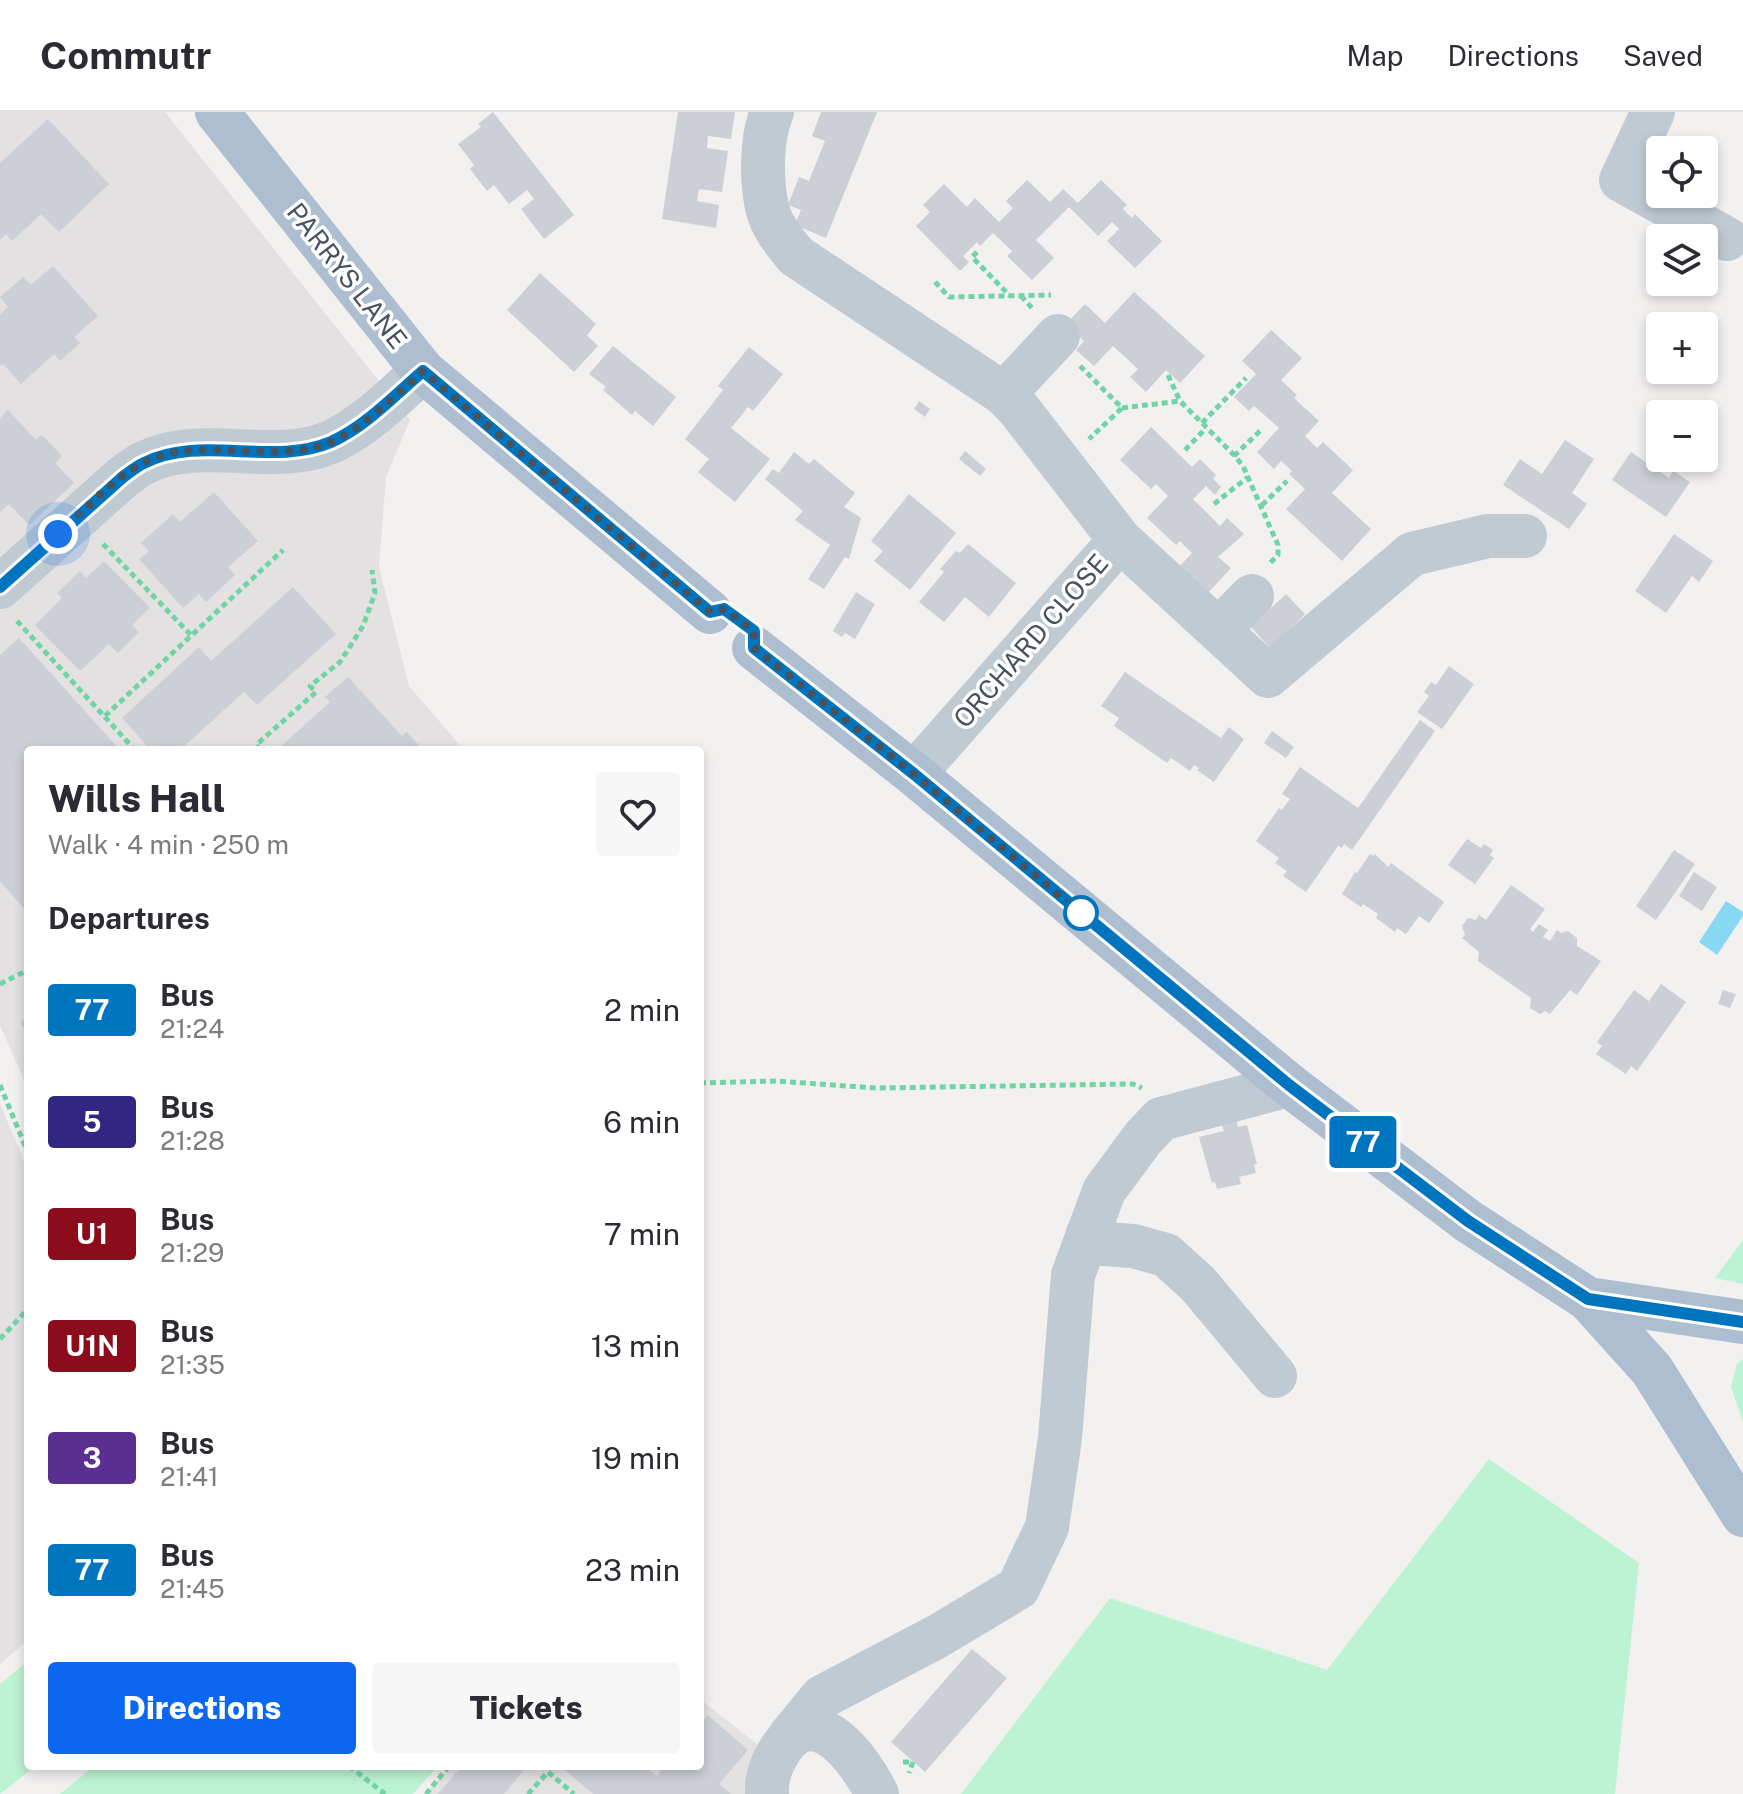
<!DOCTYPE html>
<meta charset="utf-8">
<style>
body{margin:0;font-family:"Public Sans",sans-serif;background:#f7f7f7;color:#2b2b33;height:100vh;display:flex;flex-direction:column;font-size:30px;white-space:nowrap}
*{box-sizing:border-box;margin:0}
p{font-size:26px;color:#7c7c81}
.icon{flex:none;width:44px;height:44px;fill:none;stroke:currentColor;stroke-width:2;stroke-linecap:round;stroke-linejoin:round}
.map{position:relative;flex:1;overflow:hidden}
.panel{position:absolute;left:24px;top:634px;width:680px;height:1024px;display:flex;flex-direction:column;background:#fff;border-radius:8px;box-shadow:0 4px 12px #0003}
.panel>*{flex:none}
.badge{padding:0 16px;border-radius:6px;font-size:28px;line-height:52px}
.buttons{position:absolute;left:1646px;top:24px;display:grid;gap:16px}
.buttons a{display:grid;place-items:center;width:72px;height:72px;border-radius:8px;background:#fff;box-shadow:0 4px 12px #0003;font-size:40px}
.you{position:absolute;width:40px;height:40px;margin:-20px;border:6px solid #fff;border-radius:50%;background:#1a73e8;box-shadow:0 0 0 12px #1a73e833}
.map>.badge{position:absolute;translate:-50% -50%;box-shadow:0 0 0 4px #fff}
h2{padding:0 24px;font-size:30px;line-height:72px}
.round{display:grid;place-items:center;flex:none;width:84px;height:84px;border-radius:8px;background:#f7f7f7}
.headline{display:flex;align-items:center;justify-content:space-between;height:136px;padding:0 24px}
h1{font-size:38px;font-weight:800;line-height:60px}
.primary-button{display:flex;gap:16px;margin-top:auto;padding:16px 24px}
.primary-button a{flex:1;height:92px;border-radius:8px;background:#0b67f2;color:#fff;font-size:32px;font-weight:800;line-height:92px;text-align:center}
.primary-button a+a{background:#f7f7f7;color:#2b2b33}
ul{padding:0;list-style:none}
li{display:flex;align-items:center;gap:24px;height:112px;padding:0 24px}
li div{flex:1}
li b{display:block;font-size:30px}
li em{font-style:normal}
li .badge{min-width:88px;font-weight:700;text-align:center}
header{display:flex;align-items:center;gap:48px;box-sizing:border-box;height:112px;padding:0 40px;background:#fff;border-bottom:2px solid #e1e1e2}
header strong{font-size:38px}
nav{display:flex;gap:44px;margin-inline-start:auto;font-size:28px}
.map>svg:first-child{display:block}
.education{fill:#e4e1e2}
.green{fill:#bcf3d3}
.water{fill:#86d8f3}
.building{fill:#cccfd5}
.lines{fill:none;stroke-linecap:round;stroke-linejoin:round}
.path{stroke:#71d4a7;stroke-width:5;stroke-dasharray:6 4;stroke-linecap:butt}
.minor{stroke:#c0cad3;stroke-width:44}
.major{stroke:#aebed1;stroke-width:44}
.line-casing{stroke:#fff;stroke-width:18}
.line{stroke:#0075bf;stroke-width:12}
.walk{stroke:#46535f;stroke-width:8;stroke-dasharray:0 14.4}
.stop-dot{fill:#fff;stroke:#0075bf;stroke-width:4}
.labels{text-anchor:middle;stroke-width:7;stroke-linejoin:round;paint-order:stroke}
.street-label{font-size:26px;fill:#46535f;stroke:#fff}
</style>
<header>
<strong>Commutr</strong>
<nav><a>Map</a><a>Directions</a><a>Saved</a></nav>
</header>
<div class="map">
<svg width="1743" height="1682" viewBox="0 0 1743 1682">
<rect width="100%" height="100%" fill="#f3f0f0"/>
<!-- education -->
<g class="education">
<polygon points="0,0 165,0 410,308 386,365 379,455 409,574 464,638 28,638 28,978 0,913"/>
<polygon points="0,992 28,1058 28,1528 0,1552"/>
<polygon points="700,1587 763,1637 750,1682 425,1682 450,1654 700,1654"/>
</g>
<!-- green -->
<g class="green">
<polygon points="1743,1128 1743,1172 1715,1166"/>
<polygon points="1743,1247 1743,1310 1731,1275 1737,1252"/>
<polygon points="1489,1347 1639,1451 1615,1682 961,1682 1110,1486 1327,1558"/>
<polygon points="28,1549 28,1654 36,1654 0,1682 0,1572"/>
<polygon points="94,1654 438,1654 413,1682 60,1682"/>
</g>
<!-- water -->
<polygon class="water" points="1726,789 1743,800 1743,804 1717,843 1699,830"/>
<!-- building -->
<g class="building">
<polygon points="493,0 574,103 544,127 521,97 534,87 527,78 509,92 494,73 487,79 470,57 474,53 458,32 481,15 478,12"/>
<polygon points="678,0 735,0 731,27 708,24 707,36 728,39 722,80 699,77 697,89 719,93 716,116 662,107"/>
<polygon points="821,0 877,0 826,126 795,113 801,98 788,93 799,65 809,69 825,29 812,24"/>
<polygon points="48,7 109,72 59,120 41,102 12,129 6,122 0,128 0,51"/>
<polygon points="1027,68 1050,90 1063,77 1078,91 1101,68 1127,93 1123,97 1132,106 1135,102 1162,129 1135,156 1107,129 1119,117 1112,110 1098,124 1069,95 1036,128 1054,146 1032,168 1007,144 1012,139 993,121 980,134 977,130 963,144 969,150 960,159 916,114 930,100 923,93 944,72 967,95 975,86 999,110 1013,96 1006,89"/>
<polygon points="53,154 98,204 74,225 80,231 60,249 54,242 21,272 3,252 0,254 0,203 8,195 0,185 23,165 31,173"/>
<polygon points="540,161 596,212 587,223 598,234 574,260 507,198"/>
<polygon points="1134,180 1205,244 1180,271 1166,258 1146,280 1130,265 1138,257 1113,234 1094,254 1076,238 1084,229 1066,212 1085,192 1105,211"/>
<polygon points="1271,218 1302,246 1281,268 1297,283 1294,286 1319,309 1305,324 1317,336 1323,330 1353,358 1332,381 1371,417 1342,449 1286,397 1305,377 1289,362 1292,359 1281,349 1274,357 1257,340 1279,316 1254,294 1249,299 1234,285 1256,262 1242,249"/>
<polygon points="613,234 676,285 653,314 635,299 632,303 603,278 606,275 589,262"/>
<polygon points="749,235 783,262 753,299 748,295 731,316 770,347 735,390 698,360 709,347 685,327 723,278 718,274"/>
<polygon points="919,289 930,297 925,305 914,297"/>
<polygon points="8,298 36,328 42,323 62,344 55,351 74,371 29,413 9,392 0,400 0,306"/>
<polygon points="1151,315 1192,355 1200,347 1216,363 1213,367 1221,375 1215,383 1206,374 1193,387 1220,414 1227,406 1244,422 1218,445 1231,456 1206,483 1178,456 1192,441 1180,429 1176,433 1147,406 1168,384 1156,372 1151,377 1120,348"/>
<polygon points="1565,328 1594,347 1572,381 1587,392 1569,417 1503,373 1520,347 1542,362"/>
<polygon points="965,339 986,357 980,364 959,347"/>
<polygon points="794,340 809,352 814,347 855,381 844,395 861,406 849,447 845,445 824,477 808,467 830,433 795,408 803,399 765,367 773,357 779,361"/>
<polygon points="1631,340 1669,366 1673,359 1690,370 1666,405 1612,368"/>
<polygon points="214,380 258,429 228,455 235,463 206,490 199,482 183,496 139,447 149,439 141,431 173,402 180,410"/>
<polygon points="909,382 956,421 910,478 874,449 883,439 871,429"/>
<polygon points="1674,422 1713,449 1699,470 1692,464 1666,501 1635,479"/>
<polygon points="968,432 1016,471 989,505 965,485 944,510 919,490 944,460 940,457 956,439 960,441"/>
<polygon points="104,449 150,496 132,513 139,520 118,541 109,532 80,559 35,513 62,486 57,481 80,459 86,466"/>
<polygon points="293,475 336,522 257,593 244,580 180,638 151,638 122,606 199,535 211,549"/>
<polygon points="856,480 875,492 855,527 845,521 842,525 833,519"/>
<polygon points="1286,482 1305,502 1270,536 1251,515"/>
<polygon points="19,526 120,638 28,638 28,801 0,769 0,543"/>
<polygon points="1449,554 1474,572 1442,617 1417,600 1429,584 1424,580 1431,570 1436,573"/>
<polygon points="1125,560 1221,626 1229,615 1244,627 1214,670 1197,658 1199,656 1194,653 1190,659 1171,646 1167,651 1114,614 1119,606 1101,594"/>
<polygon points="348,565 402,624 407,620 423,638 277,638 330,590 325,585"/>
<polygon points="1420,608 1435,619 1352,738 1344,732 1342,736 1338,734 1306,780 1283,764 1287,759 1275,751 1279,746 1256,729 1279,696 1282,698 1290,687 1282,682 1300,655 1358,696"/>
<polygon points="1272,619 1294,635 1286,646 1264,631"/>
<polygon points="1467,727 1481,736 1484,732 1493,738 1490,743 1494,746 1475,772 1448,753"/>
<polygon points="1674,738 1695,752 1656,808 1636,794"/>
<polygon points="1370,742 1373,744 1375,742 1388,755 1391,751 1444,790 1429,811 1419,804 1406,822 1397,816 1395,820 1376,806 1378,802 1363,792 1361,795 1342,782 1355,760 1357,761"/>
<polygon points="1694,760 1717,775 1702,799 1679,784"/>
<polygon points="1511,773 1545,797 1530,817 1533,820 1539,812 1548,818 1543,825 1550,829 1557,818 1561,821 1568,819 1577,826 1577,834 1601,849 1577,883 1570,878 1550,902 1545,899 1540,902 1530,896 1531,886 1478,849 1479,840 1462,826 1465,823 1462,814 1468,806 1476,808 1479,803 1486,808"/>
<polygon points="1661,872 1686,890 1637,959 1631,954 1626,962 1596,942 1602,934 1597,930 1634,878 1649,889"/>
<polygon points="1723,878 1736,882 1730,896 1718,892"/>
<polygon points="28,903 28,920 20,911"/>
<polygon points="1236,1007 1238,1015 1247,1013 1257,1052 1254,1053 1256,1061 1239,1065 1241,1072 1217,1077 1215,1070 1212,1071 1199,1025 1224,1019 1221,1011"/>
<polygon points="972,1537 1007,1566 925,1660 891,1630"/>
<polygon points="708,1603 748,1638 719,1672 731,1682 593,1682 560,1654 643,1654 657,1664 665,1654 700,1654 700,1613"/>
<polygon points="462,1654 527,1654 504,1682 438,1682"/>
</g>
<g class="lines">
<!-- path -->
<g class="path">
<polyline points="977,140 972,145 1010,184"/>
<polyline points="935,170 949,185 1051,183"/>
<polyline points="1021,184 1034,198"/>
<polyline points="1080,254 1122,296 1089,327"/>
<polyline points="1168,263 1180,289"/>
<polyline points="1122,296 1180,289 1235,344 1243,354 1278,433 1278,443 1269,452"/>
<polyline points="1202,311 1246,266"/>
<polyline points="1185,338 1206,316"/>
<polyline points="1234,344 1262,317"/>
<polyline points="1214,392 1248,365"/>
<polyline points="1262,393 1287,369"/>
<polyline points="103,432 191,523"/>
<polyline points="17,509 135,638"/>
<polyline points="105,604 283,438"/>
<polyline points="260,638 256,633 316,580 310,574 340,550 363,514 375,481 372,458"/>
<polyline points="0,872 28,858"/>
<polyline points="700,971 776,969 876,976 1133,972 1142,976"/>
<polyline points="0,973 28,1041"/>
<polyline points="0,1227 28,1197"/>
<polyline points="903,1650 913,1650 909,1661"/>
<polyline points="349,1654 385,1682"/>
<polyline points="426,1682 449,1654"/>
<polyline points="528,1682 548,1660 574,1682"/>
</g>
<!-- minor -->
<g class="minor">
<path d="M772,0C761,26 761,67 767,95C771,114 784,129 796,144L1004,282L1017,295L1120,428L1268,564L1412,442L1488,424H1525"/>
<polyline points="1653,0 1621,68 1727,127"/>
<polyline points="1004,282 1058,224"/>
<path d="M0,475L123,365C130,360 137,354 144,351C201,322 272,355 331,330C366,314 394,284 423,259"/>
<polyline points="1219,517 1252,484"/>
<polyline points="914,662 1120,428"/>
<polyline points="1088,1122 1103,1132 1133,1134 1166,1143 1198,1172 1275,1264"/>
<polyline points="790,1624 822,1585 938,1524 1018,1476 1047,1415 1060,1326 1073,1163 1104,1079 1143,1026 1161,1007 1289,973"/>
<path d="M767,1682C766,1664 772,1650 782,1635C817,1586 861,1650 877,1682"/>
</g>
<!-- major -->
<g class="major">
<polyline points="217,0 423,259 710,500"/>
<polyline points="754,536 914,662 1289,973 1468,1109 1588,1187 1652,1258 1743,1403"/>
<polyline points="1588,1187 1743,1210"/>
</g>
</g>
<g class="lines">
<defs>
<path id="line" d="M0,475L123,365C130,360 137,354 144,351C201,322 272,355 331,330C366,314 394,284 423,259L710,500L724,497L754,519V536L914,662L1289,973L1468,1109L1588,1187L1743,1210"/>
</defs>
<!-- line casing -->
<use href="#line" class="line-casing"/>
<!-- line -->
<use href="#line" class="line"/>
<!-- walk -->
<path class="walk" d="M58,422C84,399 111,368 143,351C197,322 273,354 331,330C366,315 394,284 423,259L710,500L724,497L754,519V536L914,662L1083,803L1081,801"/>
</g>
<!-- markers -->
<circle class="stop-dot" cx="1081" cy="801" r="16"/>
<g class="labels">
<!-- street labels -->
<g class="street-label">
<text transform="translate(347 164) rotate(52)" y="9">PARRYS LANE</text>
<text transform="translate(1031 529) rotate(-49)" y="9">ORCHARD CLOSE</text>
</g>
</g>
</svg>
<div class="buttons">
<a><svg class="icon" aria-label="locate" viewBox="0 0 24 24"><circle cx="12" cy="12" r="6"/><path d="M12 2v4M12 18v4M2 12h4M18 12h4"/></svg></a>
<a><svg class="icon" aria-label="layers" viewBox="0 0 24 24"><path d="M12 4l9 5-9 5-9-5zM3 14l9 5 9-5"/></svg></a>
<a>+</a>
<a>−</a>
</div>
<div class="you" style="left:58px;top:422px"></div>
<b class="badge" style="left:1363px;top:1030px;background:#0075bf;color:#fff">77</b>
<section class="panel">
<div class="headline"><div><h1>Wills Hall</h1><p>Walk · 4 min · 250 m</p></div><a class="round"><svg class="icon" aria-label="heart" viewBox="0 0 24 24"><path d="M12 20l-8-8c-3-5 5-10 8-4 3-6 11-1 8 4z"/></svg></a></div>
<h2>Departures</h2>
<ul>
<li><span class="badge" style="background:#0075bf;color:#fff">77</span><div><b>Bus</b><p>21:24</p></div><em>2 min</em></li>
<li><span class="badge" style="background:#312783;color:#fff">5</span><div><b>Bus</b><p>21:28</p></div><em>6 min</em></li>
<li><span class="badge" style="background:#8b0d1b;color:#fff">U1</span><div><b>Bus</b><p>21:29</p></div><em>7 min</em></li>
<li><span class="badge" style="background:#8b0d1b;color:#fff">U1N</span><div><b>Bus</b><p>21:35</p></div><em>13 min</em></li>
<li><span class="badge" style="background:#5b2e91;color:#fff">3</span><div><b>Bus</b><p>21:41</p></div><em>19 min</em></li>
<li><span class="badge" style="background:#0075bf;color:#fff">77</span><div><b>Bus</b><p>21:45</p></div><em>23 min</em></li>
</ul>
<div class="primary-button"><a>Directions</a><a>Tickets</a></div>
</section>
</div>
